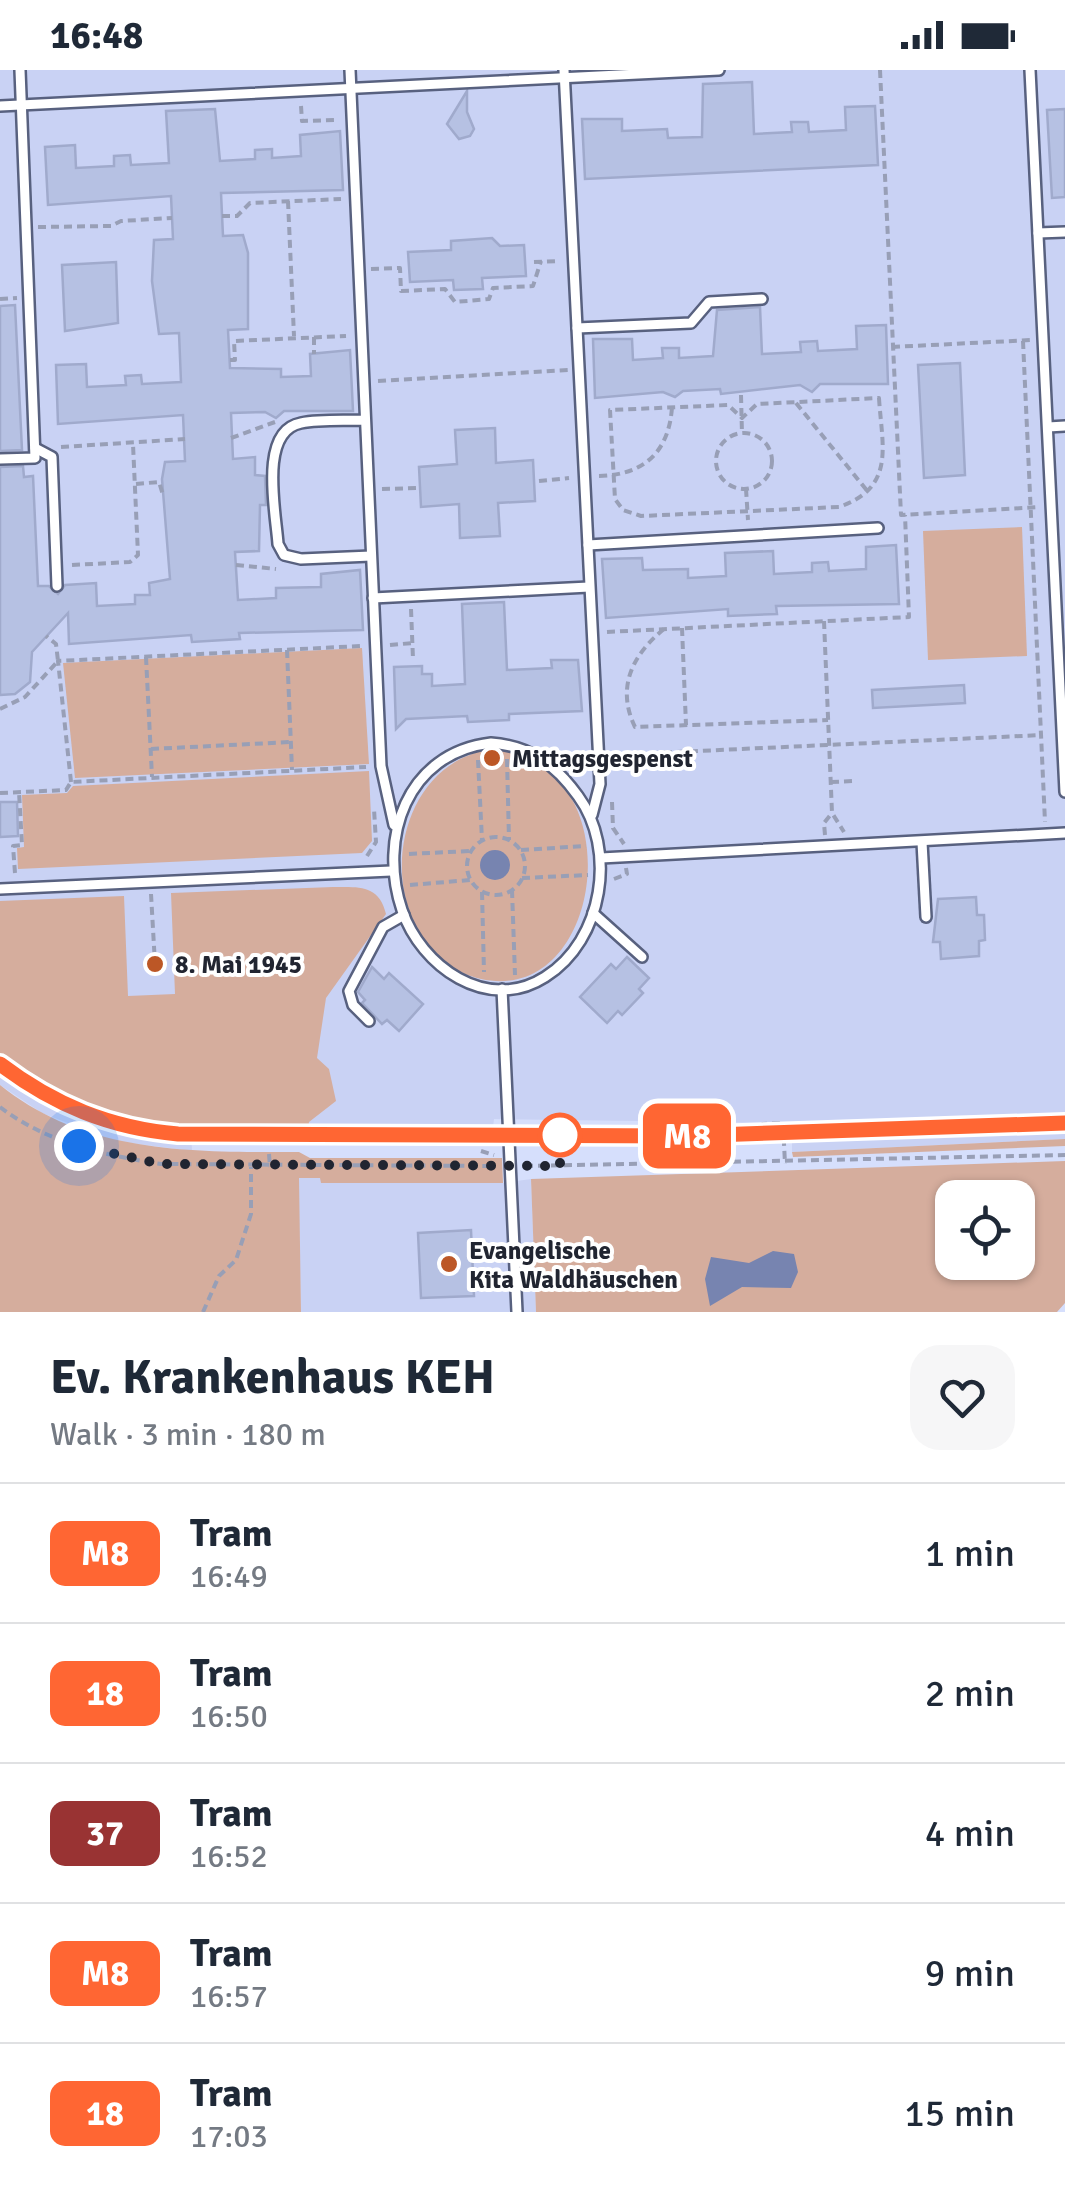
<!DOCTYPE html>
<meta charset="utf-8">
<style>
body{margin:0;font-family:Signika,sans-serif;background:#f6f6f7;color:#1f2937;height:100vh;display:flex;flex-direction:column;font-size:38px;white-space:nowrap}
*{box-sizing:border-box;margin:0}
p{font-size:32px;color:#747a83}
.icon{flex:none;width:55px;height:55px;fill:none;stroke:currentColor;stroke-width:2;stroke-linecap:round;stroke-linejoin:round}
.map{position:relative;height:1242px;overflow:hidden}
.drawer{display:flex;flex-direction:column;background:#fff;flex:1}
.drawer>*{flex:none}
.badge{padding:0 20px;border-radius:15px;font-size:35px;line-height:65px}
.fabs{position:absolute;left:935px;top:1110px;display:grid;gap:20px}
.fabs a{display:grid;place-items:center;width:100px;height:100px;border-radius:20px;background:#fff;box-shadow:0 2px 8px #0004;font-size:50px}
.you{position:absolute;width:50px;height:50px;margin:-25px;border:8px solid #fff;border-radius:50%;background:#1a73e8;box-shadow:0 0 0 15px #1a73e833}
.map>.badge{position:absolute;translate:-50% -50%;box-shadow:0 0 0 5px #fff}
.round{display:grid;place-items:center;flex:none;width:105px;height:105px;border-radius:30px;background:#f6f6f7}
.headline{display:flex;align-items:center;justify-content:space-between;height:170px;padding:0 50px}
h1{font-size:48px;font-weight:700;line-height:75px}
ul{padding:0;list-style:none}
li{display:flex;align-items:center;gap:30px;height:140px;padding:0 50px;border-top:2px solid #e0e1e3}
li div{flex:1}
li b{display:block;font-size:38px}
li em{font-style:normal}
li .badge{min-width:110px;font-weight:700;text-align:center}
.status{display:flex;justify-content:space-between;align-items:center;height:70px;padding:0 50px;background:#fff;direction:ltr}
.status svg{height:28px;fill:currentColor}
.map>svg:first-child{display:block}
.built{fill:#c9d2f4}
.green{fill:#d5ad9d;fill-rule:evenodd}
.water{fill:#7784b0}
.building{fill:#b6c1e3;stroke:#a0aacc;stroke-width:2.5}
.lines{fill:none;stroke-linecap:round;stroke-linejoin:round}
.service-casing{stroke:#58617f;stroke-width:14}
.path{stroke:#989fb6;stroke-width:4;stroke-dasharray:8 5;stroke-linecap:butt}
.service{stroke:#fff;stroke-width:9}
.tram{stroke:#4a4f5f;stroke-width:2.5}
.line-casing{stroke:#fff;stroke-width:22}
.line{stroke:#f63;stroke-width:15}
.walk{stroke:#212531;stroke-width:10;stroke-dasharray:0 18}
.poi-dot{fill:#bc5726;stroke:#fff;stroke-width:4}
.stop-dot{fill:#fff;stroke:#f63;stroke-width:5}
.labels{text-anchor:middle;stroke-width:8;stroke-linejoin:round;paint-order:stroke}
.poi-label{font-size:25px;font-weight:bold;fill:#212531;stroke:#fff;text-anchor:start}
</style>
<div class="status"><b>16:48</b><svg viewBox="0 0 49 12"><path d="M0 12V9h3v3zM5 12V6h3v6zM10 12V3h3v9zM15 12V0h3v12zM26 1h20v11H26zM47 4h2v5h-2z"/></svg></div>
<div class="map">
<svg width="1065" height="1242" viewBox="0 0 1065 1242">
<rect width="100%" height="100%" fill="#d6dffc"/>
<!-- built -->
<g class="built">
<polygon points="0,0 1065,0 1065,1043 788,1053 494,1049 493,1057 308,1058 308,1052 0,976"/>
<polygon points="0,985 63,1028 92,1041 191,1057 192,1081 114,1071 42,1043 0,1015"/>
<polygon points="1065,1048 1065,1069 792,1082 792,1060"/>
<polygon points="298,1108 321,1108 321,1113 503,1113 531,1109 536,1242 301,1242"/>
</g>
<!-- green -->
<g class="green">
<polygon points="1022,457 1027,586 928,590 923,461"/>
<polygon points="362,578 369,694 75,708 63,593"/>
<path d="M487,680C635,681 609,937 481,909C455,903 435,888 421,865C380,801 406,695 487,680Z"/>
<polygon points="369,701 372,771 362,783 18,799 17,778 24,777 22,725 67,723 73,716"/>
<path d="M333,817C358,817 379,814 386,844L326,928L317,988L329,999L336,1031L309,1052L308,1058C193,1060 93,1063 0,985V831L124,826L128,926L175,924L171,823Z"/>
<path d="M0,1015C87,1085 194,1082 299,1082L310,1088H502L503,1113H321L320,1108H299L301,1242H0Z"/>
<polygon points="1065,1069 1065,1076 793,1087 792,1082"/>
<path d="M1065,1091V1233L1057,1242H536L531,1109ZM952,1128H1018V1192H952Z"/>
</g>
<!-- water -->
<g class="water">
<circle cx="495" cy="795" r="15"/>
<polygon points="773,1181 794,1184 798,1202 791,1218 742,1217 710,1236 705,1209 711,1187 749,1193"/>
</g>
<!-- building -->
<g class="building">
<polygon points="752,12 754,64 792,62 791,52 808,52 809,62 846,60 845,37 875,36 878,95 585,109 582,49 622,49 622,61 667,59 668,68 702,67 703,14"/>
<polygon points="467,21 467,42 474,59 470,66 459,69 447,54"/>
<polygon points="215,39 220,91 255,89 255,80 272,79 272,88 301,86 300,65 340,61 343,120 221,123 223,166 243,165 248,183 248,259 228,260 230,298 281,299 281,307 311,306 310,284 350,280 353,341 284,341 276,348 265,342 231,343 233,389 255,387 255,405 265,406 266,435 260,435 259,481 235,482 238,530 276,528 276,518 321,517 321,504 360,500 363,560 239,563 240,569 192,572 191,565 69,574 68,543 32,582 30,612 15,624 0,625 0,397 23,396 24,407 33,406 38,516 49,516 58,524 65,515 96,513 97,536 135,534 135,525 150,525 149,513 170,509 162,409 165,392 185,391 183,345 58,354 56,295 86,294 87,317 126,315 125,306 141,305 142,314 181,312 179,263 159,264 152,211 154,170 173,169 171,126 48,135 45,77 75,75 76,98 114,96 114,86 130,85 131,95 169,93 166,41"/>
<polygon points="1065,39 1065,127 1052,128 1047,40"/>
<polygon points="492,168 500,176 524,175 526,206 482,208 483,219 454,220 453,210 410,212 408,182 451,180 451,171"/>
<polygon points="116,192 118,253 65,261 62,195"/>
<polygon points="15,235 22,380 0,381 0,236"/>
<polygon points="760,237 762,284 801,282 800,272 817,271 818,281 857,279 856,256 886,255 888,314 820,314 812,322 800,315 721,324 720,319 683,321 675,327 663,322 595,328 593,269 632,269 633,290 663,288 662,278 679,278 679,288 713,286 717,240"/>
<polygon points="960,293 965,405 924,408 918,295"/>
<polygon points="495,358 496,393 533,390 535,431 498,433 500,466 460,468 459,434 421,437 419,397 457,394 455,360"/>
<polygon points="896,475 899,534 776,536 777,544 728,546 728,539 606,548 602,489 642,488 643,500 688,499 688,508 726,506 725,483 773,481 774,504 812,502 812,493 828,492 829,501 866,499 866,477"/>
<polygon points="504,532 507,600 552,598 551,590 578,590 582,641 509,644 509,650 468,652 467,646 406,649 396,659 394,597 422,596 422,604 432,604 432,616 465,614 462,534"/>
<polygon points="964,615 965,633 873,638 872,620"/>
<polygon points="0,732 17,732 18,766 0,767"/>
<polygon points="976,827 977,845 984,845 985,870 979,871 979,886 941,889 940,872 933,872 938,829"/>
<polygon points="627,887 649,908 639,919 643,923 622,945 618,941 607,953 580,927 611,894 616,899"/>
<polygon points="372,897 384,909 389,903 423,934 399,961 387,950 382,954 362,933 365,930 358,922"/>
<polygon points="471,1160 474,1226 421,1228 418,1163"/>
</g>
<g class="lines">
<defs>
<g id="service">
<polyline points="350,0 381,696 394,755"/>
<polyline points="564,0 600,714 592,745"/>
<polyline points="1030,0 1065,722"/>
<polyline points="0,36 719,0"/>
<polyline points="1038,163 1065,162"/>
<polyline points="577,258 691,253 709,232 762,229"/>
<path d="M364,350C344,351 321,349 301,353C258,361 276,443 278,474L284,485L301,489L371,486"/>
<polyline points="1048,357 1065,356"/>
<polyline points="35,378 52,387 57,516"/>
<polyline points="0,389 35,388 20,0"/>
<polyline points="588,475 878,458"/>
<polyline points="373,528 589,517"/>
<path d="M491,673C530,676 555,694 578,726C617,779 604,870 545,907C487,944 421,896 402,840C378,769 406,683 491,673Z"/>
<polyline points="922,772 926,847"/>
<polyline points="601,788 1065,763"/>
<polyline points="0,819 391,801"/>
<polyline points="593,843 642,887"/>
<polyline points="502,919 517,1242"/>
<polyline points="369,951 353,935 349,921 383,857 404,845"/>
</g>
</defs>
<!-- service casing -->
<use href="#service" class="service-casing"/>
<!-- path -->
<g class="path">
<polyline points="880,0 901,445 1040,437"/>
<polyline points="301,36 302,51 338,50"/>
<polyline points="288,131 294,266"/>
<polyline points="222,146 237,146 250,133 341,129"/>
<polyline points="38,157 111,156 121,151 172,148"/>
<polyline points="534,192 559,191"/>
<polyline points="371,199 400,198 401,221 445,219 455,232 489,229 493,218 533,216 541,191"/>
<polyline points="0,229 17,228"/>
<polyline points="314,267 314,284"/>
<polyline points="1023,271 1045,752"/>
<polyline points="892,277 1032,270"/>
<polyline points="230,290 235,290 234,271 346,266"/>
<polyline points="378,311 568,300"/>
<polyline points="741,325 742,364"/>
<path d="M879,328C882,377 896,417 839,437L641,446L623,440L615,429L610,340L728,335L742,348L757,334Z"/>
<polyline points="796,333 869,423"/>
<circle cx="744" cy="391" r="28"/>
<polyline points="231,368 275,352"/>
<polyline points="61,377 185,369"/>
<path d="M599,406C644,405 669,382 672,337"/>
<polyline points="539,411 569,408"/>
<polyline points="136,414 159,412 163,425"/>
<polyline points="382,419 417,418"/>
<polyline points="746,419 748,450"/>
<polyline points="72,495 130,492 138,485 133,374"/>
<polyline points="236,495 276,499"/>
<polyline points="411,539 413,589"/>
<polyline points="824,551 832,743 844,762"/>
<polyline points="682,558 686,655"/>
<path d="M664,559C632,585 616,618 635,657L828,650"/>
<polyline points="607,562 909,547 905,445"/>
<polyline points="390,575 413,573"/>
<polyline points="287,580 292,700"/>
<polyline points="146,587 152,707"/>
<polyline points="0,639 25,627 58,591 56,574 46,566"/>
<polyline points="151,679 291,672"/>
<polyline points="612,685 1042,665"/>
<polyline points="507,689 509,770"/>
<polyline points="478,690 482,770"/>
<polyline points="71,712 58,591 361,576"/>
<polyline points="831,712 853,711"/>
<polyline points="0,723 66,720 71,712 366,697"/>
<polyline points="612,732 613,758 624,774"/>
<polyline points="825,765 824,753 832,743"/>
<circle cx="496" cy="796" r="29"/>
<polyline points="521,780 586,776"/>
<polyline points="409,784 469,781"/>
<polyline points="367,786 376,772 374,739"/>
<polyline points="15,803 13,776 22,775 19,722"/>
<polyline points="522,808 588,805"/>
<polyline points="614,809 627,804 626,798"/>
<polyline points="410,815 470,810"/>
<polyline points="512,820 515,905"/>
<polyline points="482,822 484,902"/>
<polyline points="151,824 155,894"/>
<path d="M0,1037C47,1073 104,1085 161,1094L495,1096"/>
<polyline points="521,1057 544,1059"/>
<polyline points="763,1058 763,1054 783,1053 785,1094"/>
<polyline points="481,1081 494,1085"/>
<polyline points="269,1084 270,1097"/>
<polyline points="525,1096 1065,1085"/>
<polyline points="203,1242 219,1206 236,1190 251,1144 251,1097"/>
</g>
<!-- service -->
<use href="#service" class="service"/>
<!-- tram -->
<path class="tram" d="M0,994C54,1036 110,1058 178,1064L685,1066L1065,1053"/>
</g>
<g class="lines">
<defs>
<path id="line" d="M0,994C54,1035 110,1058 178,1064L685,1066L1065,1053"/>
</defs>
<!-- line casing -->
<use href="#line" class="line-casing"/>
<!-- line -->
<use href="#line" class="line"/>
<!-- walk -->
<polyline class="walk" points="79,1076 161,1094 560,1096 560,1065"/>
</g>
<!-- markers -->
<g class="poi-dot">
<circle cx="492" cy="688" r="10"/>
<circle cx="155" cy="894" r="10"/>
<circle cx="449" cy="1194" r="10"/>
</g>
<circle class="stop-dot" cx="560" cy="1065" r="20"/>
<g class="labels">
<!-- poi labels -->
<g class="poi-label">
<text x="512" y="697">Mittagsgespenst</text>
<text x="175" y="903">8. Mai 1945</text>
<text x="469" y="1189">Evangelische<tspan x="469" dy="29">Kita Waldhäuschen</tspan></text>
</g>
</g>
</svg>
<div class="fabs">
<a><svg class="icon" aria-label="locate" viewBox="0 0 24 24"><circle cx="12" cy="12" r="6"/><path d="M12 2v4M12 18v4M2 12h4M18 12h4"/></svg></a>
</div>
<div class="you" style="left:79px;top:1076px"></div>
<b class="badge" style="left:687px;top:1066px;background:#f63;color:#fff">M8</b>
</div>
<section class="drawer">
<div class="headline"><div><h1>Ev. Krankenhaus KEH</h1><p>Walk · 3 min · 180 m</p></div><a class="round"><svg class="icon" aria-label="heart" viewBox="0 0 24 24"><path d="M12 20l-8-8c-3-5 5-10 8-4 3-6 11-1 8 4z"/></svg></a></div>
<ul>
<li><span class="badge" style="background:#f63;color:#fff">M8</span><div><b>Tram</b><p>16:49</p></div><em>1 min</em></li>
<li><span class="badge" style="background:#f63;color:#fff">18</span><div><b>Tram</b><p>16:50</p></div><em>2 min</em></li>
<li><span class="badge" style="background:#933;color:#fff">37</span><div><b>Tram</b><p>16:52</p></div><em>4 min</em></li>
<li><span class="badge" style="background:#f63;color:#fff">M8</span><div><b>Tram</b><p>16:57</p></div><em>9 min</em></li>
<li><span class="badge" style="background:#f63;color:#fff">18</span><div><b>Tram</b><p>17:03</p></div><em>15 min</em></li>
</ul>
</section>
